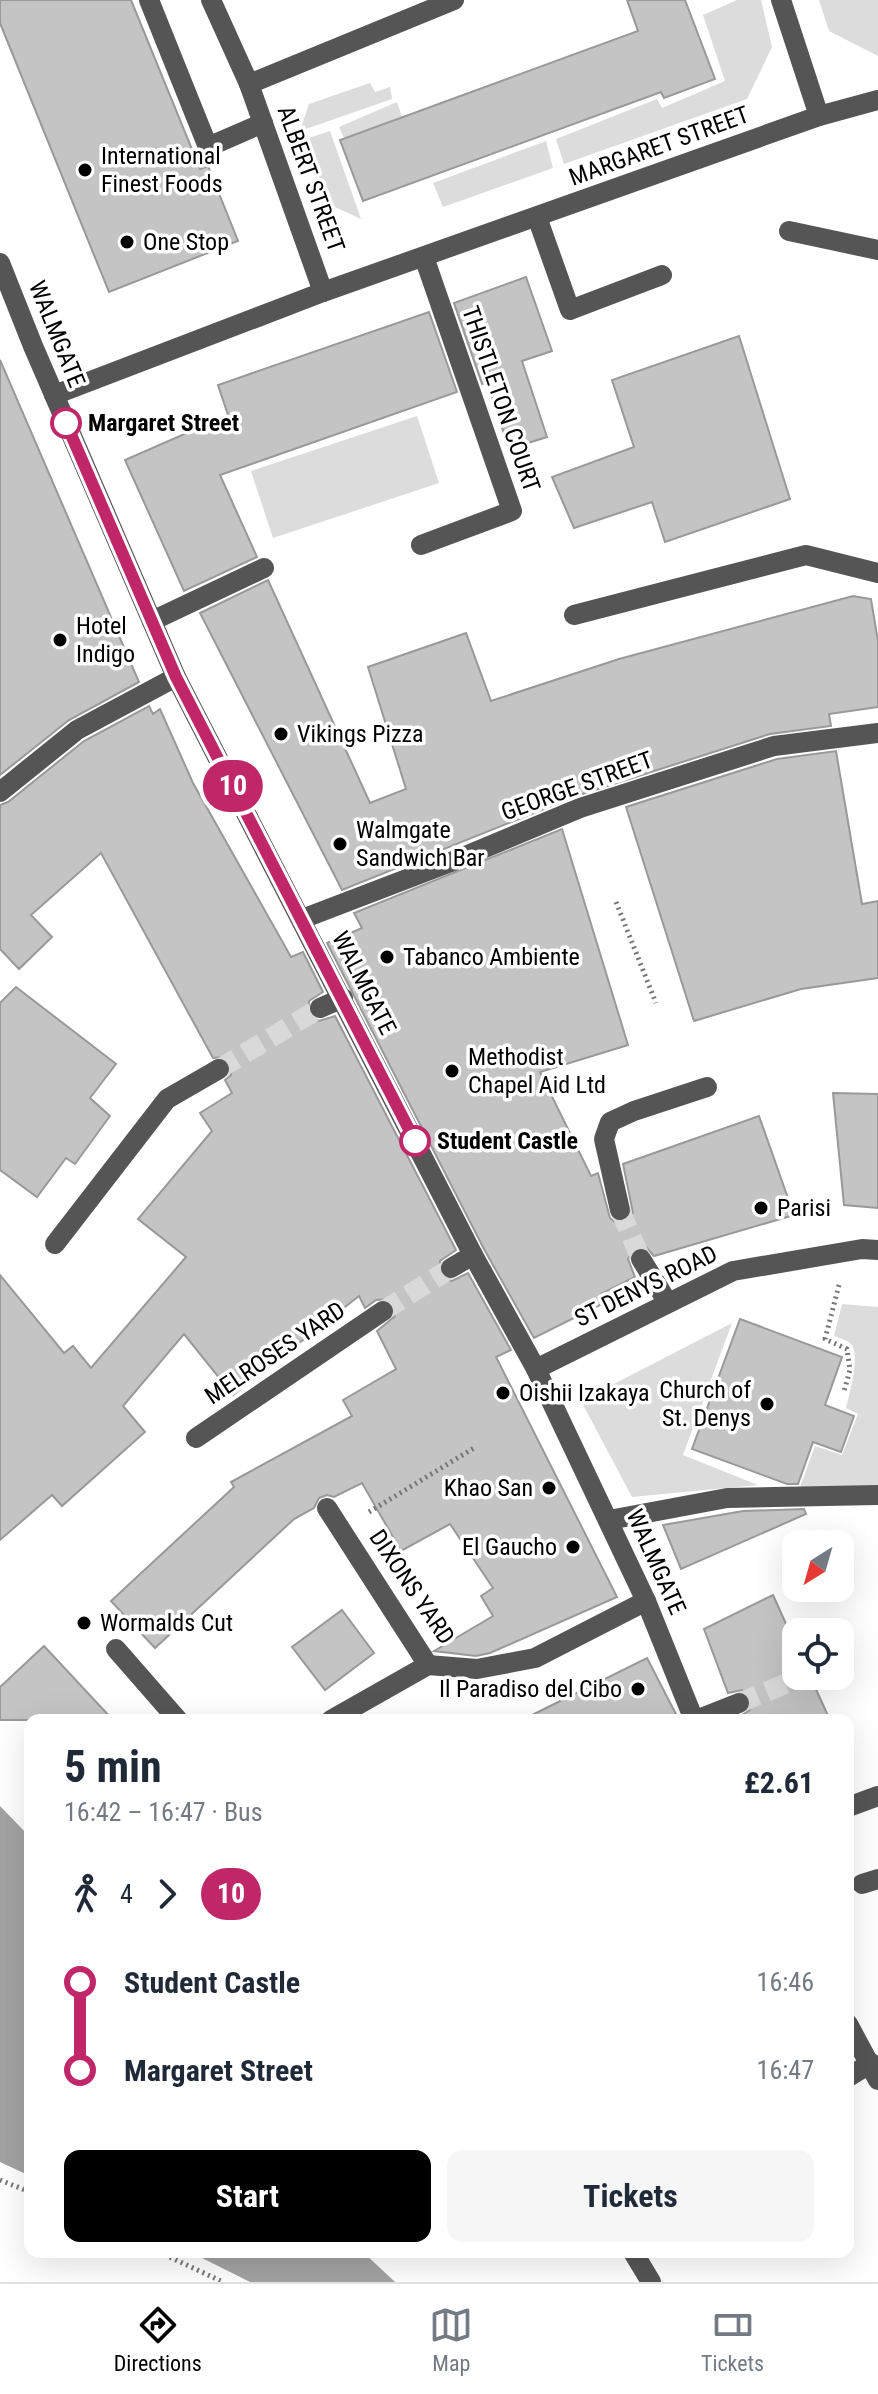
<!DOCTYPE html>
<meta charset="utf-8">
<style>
body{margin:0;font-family:"Roboto Condensed",sans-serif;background:#f6f6f7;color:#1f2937;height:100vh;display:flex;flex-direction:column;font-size:30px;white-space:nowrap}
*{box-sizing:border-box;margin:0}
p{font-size:26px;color:#747a83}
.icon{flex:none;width:44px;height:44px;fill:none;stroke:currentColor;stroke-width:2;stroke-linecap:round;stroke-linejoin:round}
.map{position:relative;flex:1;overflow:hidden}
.drawer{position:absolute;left:24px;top:1714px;width:830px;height:544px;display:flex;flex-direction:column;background:#fff;border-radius:16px;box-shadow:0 8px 32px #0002}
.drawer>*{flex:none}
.badge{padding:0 16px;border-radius:26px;font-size:28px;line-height:52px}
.needle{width:52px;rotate:217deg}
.fabs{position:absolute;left:782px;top:1530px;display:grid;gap:16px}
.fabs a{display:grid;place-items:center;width:72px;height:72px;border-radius:16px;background:#fff;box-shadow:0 8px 32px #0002;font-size:40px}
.map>.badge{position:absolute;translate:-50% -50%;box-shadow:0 0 0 4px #fff}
.legs{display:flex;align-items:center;gap:12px;height:88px;padding:0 40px;font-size:26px}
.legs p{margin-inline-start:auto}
.headline{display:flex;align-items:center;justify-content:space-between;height:136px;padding:0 40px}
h1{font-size:44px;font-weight:700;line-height:60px}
.cta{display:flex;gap:16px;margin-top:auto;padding:16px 40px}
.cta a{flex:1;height:92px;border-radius:16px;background:#000;color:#fff;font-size:32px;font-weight:700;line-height:92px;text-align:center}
.cta a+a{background:#f6f6f7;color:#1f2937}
ul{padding:0 40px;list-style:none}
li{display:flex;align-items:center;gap:28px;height:88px;font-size:30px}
li i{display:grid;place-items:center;width:12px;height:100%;margin:0 10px;background:currentColor}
li i::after{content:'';width:20px;height:20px;margin:-10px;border:6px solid;border-radius:50%;background:#fff}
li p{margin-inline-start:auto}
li:first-child i{background:linear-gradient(#0000 50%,currentColor 0)}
li:last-child i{background:linear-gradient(currentColor 50%,#0000 0)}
.dock{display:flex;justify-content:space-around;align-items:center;height:112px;border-top:2px solid #e0e1e3;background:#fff;font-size:22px;color:#747a83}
.dock a{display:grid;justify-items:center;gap:4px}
.dock .selected{color:#000}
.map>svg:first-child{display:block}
.green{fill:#dcdcdc}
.water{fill:#a3a3a3}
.building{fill:#c4c4c4;stroke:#999;stroke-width:2}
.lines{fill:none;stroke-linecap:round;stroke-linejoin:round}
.minor-tunnel{stroke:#d9d9d9;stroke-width:20;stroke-dasharray:20 10;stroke-linecap:butt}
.path{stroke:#777;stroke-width:5;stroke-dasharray:2 4;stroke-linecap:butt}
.minor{stroke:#555;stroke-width:20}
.line-1-casing{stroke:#fff;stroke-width:18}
.line-1{stroke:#c02769;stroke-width:12}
.poi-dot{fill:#000;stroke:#fff;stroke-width:3}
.stop-1-dot{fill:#fff;stroke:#c02769;stroke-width:4}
.labels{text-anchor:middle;stroke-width:7;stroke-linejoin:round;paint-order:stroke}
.street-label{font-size:24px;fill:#000;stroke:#fff}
.poi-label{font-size:24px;fill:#000;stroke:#fff;text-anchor:start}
.stop-label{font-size:24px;font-weight:bold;fill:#000;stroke:#fff;text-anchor:start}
</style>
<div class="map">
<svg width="878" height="2282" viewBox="0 0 878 2282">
<rect width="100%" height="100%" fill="#fff"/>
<!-- green -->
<g class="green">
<polygon points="737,0 761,0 772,47 747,99 564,164 556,139 657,99 662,108 725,81 703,15"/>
<polygon points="819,0 878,0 878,56 829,31"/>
<polygon points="370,83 375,92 390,87 392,99 300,131 309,104"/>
<polygon points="397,102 402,117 344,138 339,127"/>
<polygon points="330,131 361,219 326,203 303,140"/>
<polygon points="546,141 553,168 443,207 433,183"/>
<polygon points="417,416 439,483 273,538 251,471"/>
<path d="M842,1304L878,1307V1489L800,1487L815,1446L842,1455L858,1414L846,1408C849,1395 861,1355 851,1344C847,1340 839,1338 834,1336Z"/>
<polygon points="732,1323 683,1455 758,1485 632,1497 581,1401"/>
</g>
<!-- water -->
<g class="water">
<polygon points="0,1806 30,1837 30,2176 0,2162"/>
<polygon points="190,2252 363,2252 395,2282 250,2282"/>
</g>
<!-- building -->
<g class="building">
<polygon points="0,0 131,0 200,169 208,166 238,241 109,292 0,23"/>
<polygon points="627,0 685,0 715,79 664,98 661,92 363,201 340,140 638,31"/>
<polygon points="526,277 552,351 522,361 547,437 509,449 487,382 482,384 454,303"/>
<polygon points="429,312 457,392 220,475 257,557 184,591 125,460 228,415 218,385"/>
<polygon points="739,336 790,499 665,542 652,502 574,528 552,477 634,447 612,380"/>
<polygon points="0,360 139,682 69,720 0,775"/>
<polygon points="268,580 370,803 406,789 368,667 466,633 491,701 619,659 853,596 871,599 878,641 878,707 829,714 831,726 770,734 576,796 342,890 200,613"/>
<polygon points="149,706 153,714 160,709 193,783 291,957 303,952 323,992 309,1001 308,1014 319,1021 335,1016 456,1250 440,1261 440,1274 444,1279 452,1281 468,1273 511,1350 496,1357 617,1597 490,1653 476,1656 434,1651 493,1616 481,1596 493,1588 450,1524 401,1551 362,1483 334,1497 327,1495 319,1498 314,1508 294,1519 155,1648 111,1601 234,1487 231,1482 352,1416 343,1400 396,1369 377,1331 395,1316 394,1304 388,1299 376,1300 365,1308 359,1296 233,1395 184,1334 123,1406 145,1432 62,1506 52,1495 0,1540 0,1275 64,1353 73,1346 91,1368 186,1257 138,1219 212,1131 200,1113 232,1093 225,1080 231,1075 231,1063 225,1057 213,1058 101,853 31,915 52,937 19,969 0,949 0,805 8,802 84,741"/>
<polygon points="836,751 862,904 878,901 878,978 801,989 694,1021 626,807 777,759"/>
<polygon points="562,829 628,1045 540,1072 591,1176 598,1173 610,1218 615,1222 624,1222 633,1213 623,1164 759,1116 794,1215 654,1256 646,1247 635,1248 628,1259 635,1277 601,1294 604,1303 534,1338 484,1249 327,943 362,928 354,913"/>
<polygon points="16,987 116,1064 90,1098 110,1116 75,1164 66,1158 37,1197 0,1170 0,1003"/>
<polygon points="833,1093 878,1094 878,1208 844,1205"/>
<polygon points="740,1319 842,1357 825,1405 854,1416 841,1452 813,1442 798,1484 787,1484 692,1449"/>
<polygon points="804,1509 806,1514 681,1569 663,1525 743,1511"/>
<polygon points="773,1595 796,1646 796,1676 810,1676 830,1720 738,1720 737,1718 750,1710 751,1699 742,1690 728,1693 704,1629"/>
<polygon points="342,1610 374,1653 325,1690 292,1647"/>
<polygon points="44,1646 113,1720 0,1720 0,1687"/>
<polygon points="647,1658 679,1720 522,1720"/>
</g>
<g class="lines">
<!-- minor-tunnel -->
<g class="minor-tunnel">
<polyline points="219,1069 320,1008"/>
<polyline points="620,1210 641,1259"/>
<polyline points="383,1311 451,1268"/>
<polyline points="739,1703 805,1676"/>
</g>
<!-- path -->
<g class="path">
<polyline points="616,902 656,1003"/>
<polyline points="839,1285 825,1339 847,1349 850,1370 844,1391"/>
<polyline points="369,1512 474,1448"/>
<polyline points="0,2180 30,2192"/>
<polyline points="159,2252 223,2282"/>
</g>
<!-- minor -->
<g class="minor">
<polyline points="149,0 208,147 263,123"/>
<polyline points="211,0 249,84 323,292"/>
<polyline points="781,0 819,116"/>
<polyline points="249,84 454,0"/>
<polyline points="537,217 570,310 662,275"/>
<polyline points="789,231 878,250"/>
<polyline points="0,263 33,346 176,677 473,1255 536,1369 646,1601 694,1720"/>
<polyline points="54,395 323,292 819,116 878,100"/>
<polyline points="421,545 512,511 424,257"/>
<polyline points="574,615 806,555 878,573"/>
<polyline points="152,621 264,568"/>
<polyline points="0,792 77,730 176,677"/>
<polyline points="302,919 451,862 580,808 774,746 878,733"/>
<polyline points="320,1008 343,998"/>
<polyline points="620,1210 604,1139 610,1122 634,1111 707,1087"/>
<polyline points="55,1244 167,1099 219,1069"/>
<polyline points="641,1259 668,1303"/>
<polyline points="451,1268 473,1255"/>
<polyline points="536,1369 733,1271 862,1249 878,1250"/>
<polyline points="196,1438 383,1311"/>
<polyline points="327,1508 428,1665 477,1669 535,1658 646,1601"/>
<polyline points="609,1520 727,1498 878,1495"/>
<polyline points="116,1649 178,1720"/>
<polyline points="331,1720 428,1665"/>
<polyline points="696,1720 739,1703"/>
<polyline points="848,1807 878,1796"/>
<polyline points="862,1884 878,1879"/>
<polyline points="848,2024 878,2080"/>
<polyline points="850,2076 871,2063"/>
<polyline points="633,2252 651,2282"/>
</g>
</g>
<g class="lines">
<defs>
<polyline id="line-1" points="66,423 176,677 415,1141"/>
</defs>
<!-- line-1 casing -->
<use href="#line-1" class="line-1-casing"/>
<!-- line-1 -->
<use href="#line-1" class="line-1"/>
</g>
<!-- markers -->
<g class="poi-dot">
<circle cx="85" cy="170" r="8"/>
<circle cx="127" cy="242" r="8"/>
<circle cx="60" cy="640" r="8"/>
<circle cx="281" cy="734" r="8"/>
<circle cx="340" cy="844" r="8"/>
<circle cx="387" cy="957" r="8"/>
<circle cx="452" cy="1071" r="8"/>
<circle cx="761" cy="1208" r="8"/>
<circle cx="503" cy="1393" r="8"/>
<circle cx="767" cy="1404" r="8"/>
<circle cx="549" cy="1488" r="8"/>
<circle cx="573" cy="1547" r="8"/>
<circle cx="84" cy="1623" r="8"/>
<circle cx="638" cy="1689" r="8"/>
</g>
<g class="stop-1-dot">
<circle cx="66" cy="423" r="14"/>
<circle cx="415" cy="1141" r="14"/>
</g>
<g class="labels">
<!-- street labels -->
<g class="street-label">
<text transform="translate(659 146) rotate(-20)" y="8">MARGARET STREET</text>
<text transform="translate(311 179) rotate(70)" y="8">ALBERT STREET</text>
<text transform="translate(57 334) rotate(68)" y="8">WALMGATE</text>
<text transform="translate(501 399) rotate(71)" y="8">THISTLETON COURT</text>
<text transform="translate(577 786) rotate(-20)" y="8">GEORGE STREET</text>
<text transform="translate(364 983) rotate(63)" y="8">WALMGATE</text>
<text transform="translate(646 1286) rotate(-26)" y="8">ST DENYS ROAD</text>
<text transform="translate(275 1353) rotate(-34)" y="8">MELROSES YARD</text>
<text transform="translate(656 1562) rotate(66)" y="8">WALMGATE</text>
<text transform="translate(412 1587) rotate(56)" y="8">DIXONS YARD</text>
</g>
<!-- poi labels -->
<g class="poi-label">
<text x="101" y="164">International<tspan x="101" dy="28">Finest Foods</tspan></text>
<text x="143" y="250">One Stop</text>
<text x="76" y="634">Hotel<tspan x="76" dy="28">Indigo</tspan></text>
<text x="297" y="742">Vikings Pizza</text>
<text x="356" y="838">Walmgate<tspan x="356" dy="28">Sandwich Bar</tspan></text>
<text x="403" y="965">Tabanco Ambiente</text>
<text x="468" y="1065">Methodist<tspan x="468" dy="28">Chapel Aid Ltd</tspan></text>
<text x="777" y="1216">Parisi</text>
<text x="751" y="1398" text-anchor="end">Church of<tspan x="751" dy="28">St. Denys</tspan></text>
<text x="519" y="1401">Oishii Izakaya</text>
<text x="533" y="1496" text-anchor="end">Khao San</text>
<text x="557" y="1555" text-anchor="end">El Gaucho</text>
<text x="100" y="1631">Wormalds Cut</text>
<text x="622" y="1697" text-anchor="end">Il Paradiso del Cibo</text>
</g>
<!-- stop labels -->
<g class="stop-label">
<text x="88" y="431">Margaret Street</text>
<text x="437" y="1149">Student Castle</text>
</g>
</g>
</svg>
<div class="fabs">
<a><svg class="needle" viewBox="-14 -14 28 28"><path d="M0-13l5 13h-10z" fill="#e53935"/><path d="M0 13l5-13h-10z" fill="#747a83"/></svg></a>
<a><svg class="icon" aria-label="locate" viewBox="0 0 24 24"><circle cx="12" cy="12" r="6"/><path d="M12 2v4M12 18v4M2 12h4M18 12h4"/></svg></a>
</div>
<b class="badge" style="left:233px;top:786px;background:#c02769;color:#fff">10</b>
<section class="drawer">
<div class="headline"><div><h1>5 min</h1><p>16:42 – 16:47 · Bus</p></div><b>£2.61</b></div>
<div class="legs"><svg class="icon" aria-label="walk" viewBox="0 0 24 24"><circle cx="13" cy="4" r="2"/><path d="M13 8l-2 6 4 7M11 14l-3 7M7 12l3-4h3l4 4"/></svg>4<svg class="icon" aria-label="forward" viewBox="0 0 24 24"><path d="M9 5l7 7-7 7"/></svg><b class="badge" style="background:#c02769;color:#fff">10</b></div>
<ul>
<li><i style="color:#c02769"></i><b>Student Castle</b><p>16:46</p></li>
<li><i style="color:#c02769"></i><b>Margaret Street</b><p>16:47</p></li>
</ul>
<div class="cta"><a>Start</a><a>Tickets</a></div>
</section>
</div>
<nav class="dock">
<a class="selected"><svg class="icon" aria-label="directions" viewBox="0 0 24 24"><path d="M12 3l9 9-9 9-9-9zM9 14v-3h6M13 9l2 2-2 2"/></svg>Directions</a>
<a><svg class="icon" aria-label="map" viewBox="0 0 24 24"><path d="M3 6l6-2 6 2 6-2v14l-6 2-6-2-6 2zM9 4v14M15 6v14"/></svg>Map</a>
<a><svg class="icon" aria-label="tickets" viewBox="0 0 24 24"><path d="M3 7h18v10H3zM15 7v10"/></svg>Tickets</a>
</nav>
